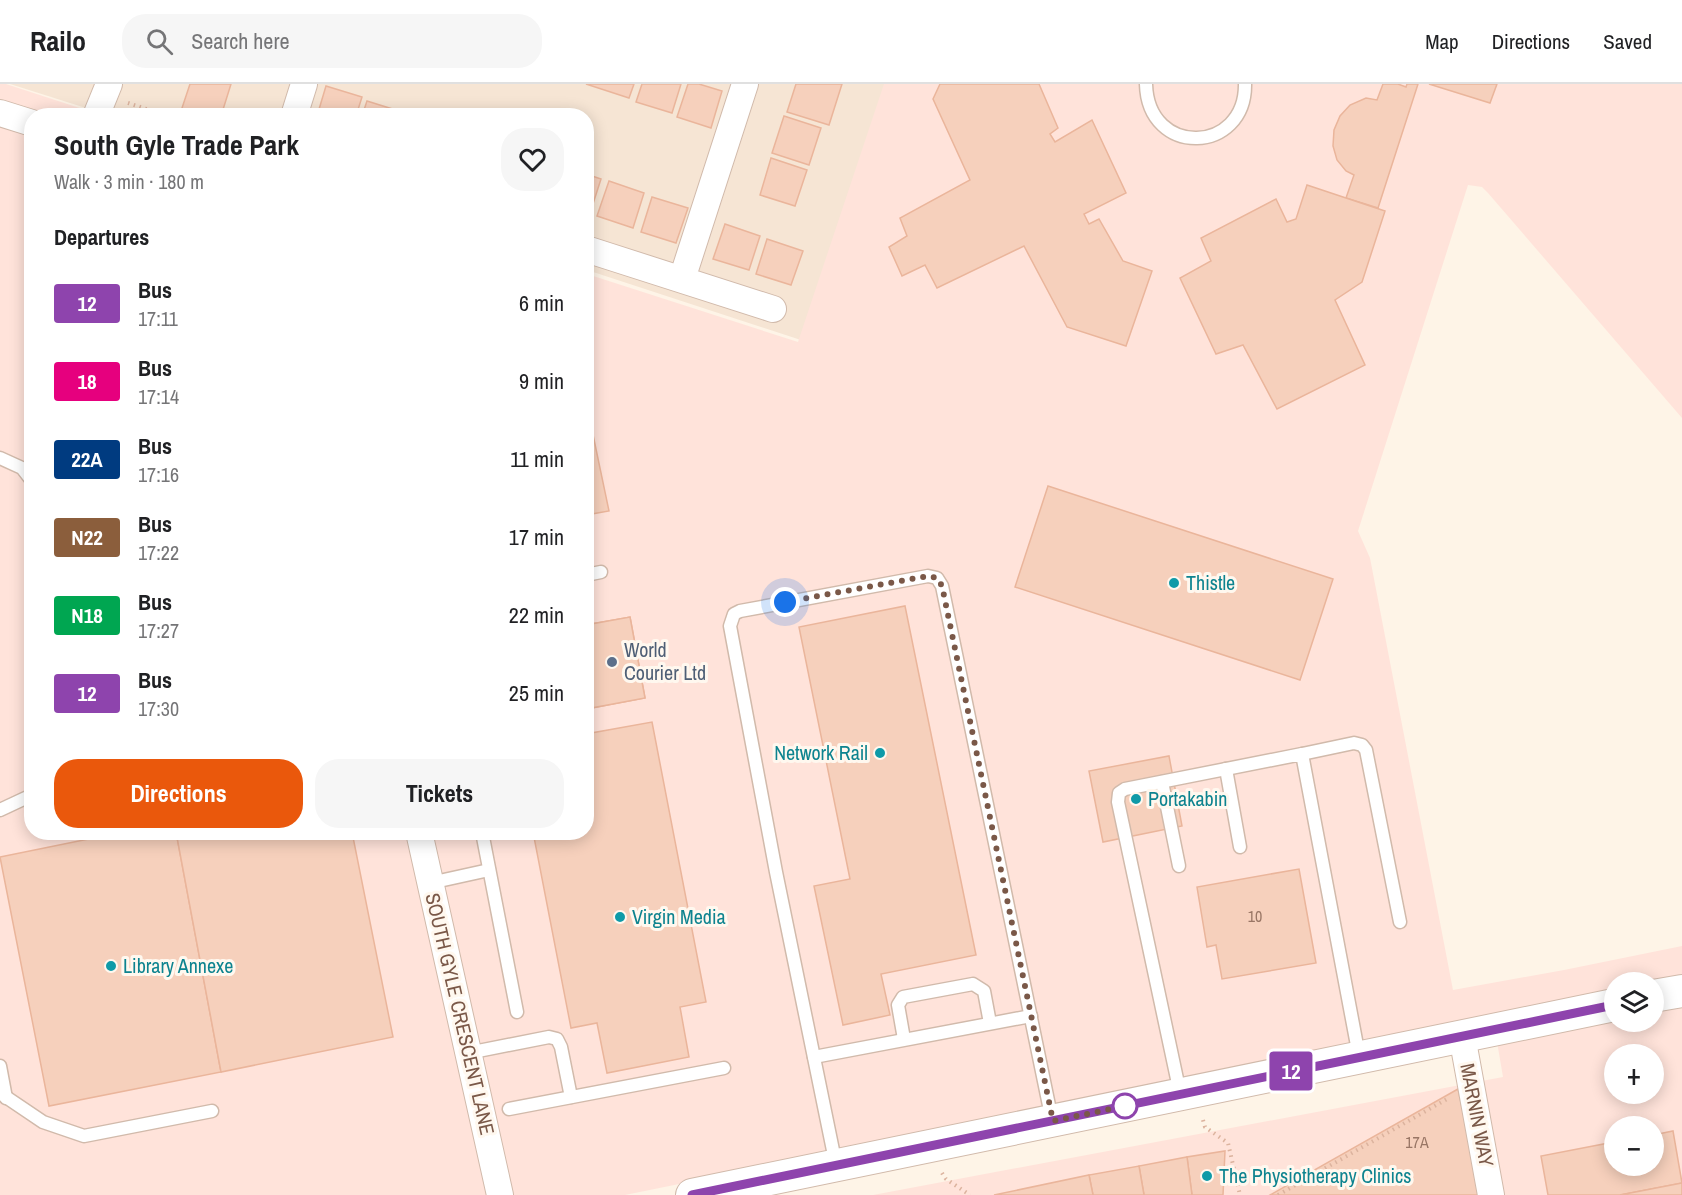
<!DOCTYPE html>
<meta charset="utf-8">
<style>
body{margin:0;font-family:"Archivo Narrow",sans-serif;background:#f6f6f6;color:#202124;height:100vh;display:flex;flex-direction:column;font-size:22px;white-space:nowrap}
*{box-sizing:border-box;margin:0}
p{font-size:20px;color:#757577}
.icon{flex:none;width:33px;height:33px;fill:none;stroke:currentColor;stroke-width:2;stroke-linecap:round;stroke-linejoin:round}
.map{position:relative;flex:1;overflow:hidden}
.side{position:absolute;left:24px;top:24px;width:570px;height:732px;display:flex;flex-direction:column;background:#fff;border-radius:24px;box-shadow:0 3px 15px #0003}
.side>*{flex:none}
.badge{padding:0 12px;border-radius:4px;font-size:21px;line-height:39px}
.tools{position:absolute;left:1604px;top:888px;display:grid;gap:12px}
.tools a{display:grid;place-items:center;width:60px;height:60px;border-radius:50%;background:#fff;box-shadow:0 3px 15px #0003;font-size:30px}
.you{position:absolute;width:30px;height:30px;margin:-15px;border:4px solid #fff;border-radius:50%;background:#1a73e8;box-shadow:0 0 0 9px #1a73e833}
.map>.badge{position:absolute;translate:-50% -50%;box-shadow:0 0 0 3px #fff}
h2{padding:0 30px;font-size:22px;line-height:54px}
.round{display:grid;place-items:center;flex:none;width:63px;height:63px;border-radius:24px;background:#f6f6f6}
.head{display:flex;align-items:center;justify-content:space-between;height:102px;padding:0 30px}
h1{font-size:28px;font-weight:800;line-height:45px}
.action{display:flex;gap:12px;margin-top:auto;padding:12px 30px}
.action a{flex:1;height:69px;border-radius:24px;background:#ea580c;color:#fff;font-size:24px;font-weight:800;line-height:69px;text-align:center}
.action a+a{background:#f6f6f6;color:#202124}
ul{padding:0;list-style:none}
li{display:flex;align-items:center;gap:18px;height:78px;padding:0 30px}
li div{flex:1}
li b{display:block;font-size:22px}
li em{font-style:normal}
li .badge{min-width:66px;font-weight:700;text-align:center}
header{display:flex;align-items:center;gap:36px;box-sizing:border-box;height:84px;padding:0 30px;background:#fff;border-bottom:2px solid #e0e0e0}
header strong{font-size:28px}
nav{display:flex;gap:33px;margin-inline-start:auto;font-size:21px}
.search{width:420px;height:54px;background:#f6f6f6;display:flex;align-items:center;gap:15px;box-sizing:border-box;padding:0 21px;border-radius:24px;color:#757577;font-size:22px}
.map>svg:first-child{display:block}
.residential{fill:#f6e5d4}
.commercial{fill:#ffe3da;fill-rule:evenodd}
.building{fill:#f6d0bc;stroke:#eab59b;stroke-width:1.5}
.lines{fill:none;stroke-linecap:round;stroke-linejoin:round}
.service-casing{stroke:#d1baab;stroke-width:15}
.minor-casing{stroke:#d1baab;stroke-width:28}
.tertiary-casing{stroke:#d1baab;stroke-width:34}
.path{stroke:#dcb39e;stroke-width:4;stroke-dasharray:1.5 4.5;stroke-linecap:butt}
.service{stroke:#fff;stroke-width:12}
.minor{stroke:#fff;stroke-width:26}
.tertiary{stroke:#fff;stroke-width:32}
.line-casing{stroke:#fff;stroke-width:14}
.line{stroke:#8e44ad;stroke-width:9}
.walk{stroke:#7a5848;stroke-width:6;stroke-dasharray:0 10.8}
.culture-dot{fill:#0f9aa8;stroke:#fff8ef;stroke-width:2}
.service-dot{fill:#5c6f8a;stroke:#fff8ef;stroke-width:2}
.stop-dot{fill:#fff;stroke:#8e44ad;stroke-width:3}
.labels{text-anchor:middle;stroke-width:6;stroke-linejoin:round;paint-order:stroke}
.number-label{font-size:16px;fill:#997665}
.culture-label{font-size:20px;fill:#0d838f;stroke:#fff8ef;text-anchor:start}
.service-label{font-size:20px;fill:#4e5e75;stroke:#fff8ef;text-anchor:start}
.street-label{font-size:20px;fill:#7a5848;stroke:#fff8ef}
</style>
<header>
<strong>Railo</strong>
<div class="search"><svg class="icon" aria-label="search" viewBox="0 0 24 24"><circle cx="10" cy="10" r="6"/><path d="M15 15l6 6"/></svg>Search here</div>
<nav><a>Map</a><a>Directions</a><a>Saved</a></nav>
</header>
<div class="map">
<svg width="1682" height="1111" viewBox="0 0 1682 1111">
<rect width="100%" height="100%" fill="#fef4e7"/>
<!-- residential -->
<polygon class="residential" points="10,0 890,0 810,259 587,186 586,32 108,31"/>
<!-- commercial -->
<path class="commercial" d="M0,0H6L101,31L32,32V748H586L587,190L798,258L884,0H1682V334L1488,109L1482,103L1468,101L1358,447L1370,474L1453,906L1564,886L1682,862V1111H873L1503,993L1493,934L625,1111H0ZM1614,898H1653V938H1614ZM1614,970H1653V1010H1614ZM1614,1042H1653V1082H1614Z"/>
<!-- building -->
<g class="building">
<polygon points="190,0 231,0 221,32 186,32 180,30"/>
<polygon points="586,0 634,0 629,14"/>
<polygon points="642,0 681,0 672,29 636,18"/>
<polygon points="688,0 699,0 722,7 711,44 677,33"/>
<polygon points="796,0 842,0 829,41 787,28"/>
<polygon points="940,0 1039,0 1058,44 1050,50 1055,58 1092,36 1126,109 1084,130 1089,140 1099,135 1123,177 1152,187 1126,262 1067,243 1024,162 937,204 925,181 902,192 889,163 907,152 900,134 970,96 933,15"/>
<polygon points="1383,0 1398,0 1406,3 1407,0 1418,0 1378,124 1346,114 1354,91 1346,87 1337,76 1333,62 1334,46 1340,32 1350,21 1366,14 1377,16"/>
<polygon points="1429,0 1497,0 1490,19"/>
<polygon points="326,2 362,13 356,32 317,32"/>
<polygon points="367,17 415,32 362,32"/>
<polygon points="784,32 821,44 809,81 772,69"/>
<polygon points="771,74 807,86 795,122 760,111"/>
<polygon points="586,90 601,95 590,129 586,128"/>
<polygon points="609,97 644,109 633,144 597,132"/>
<polygon points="1307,101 1385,127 1362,198 1335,216 1365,281 1277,325 1243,261 1216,270 1180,194 1211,177 1201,154 1276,115 1287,138 1296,135"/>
<polygon points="652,113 688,124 676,159 641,148"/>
<polygon points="725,140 760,152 749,186 713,175"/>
<polygon points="767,155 803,167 791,201 756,190"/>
<polygon points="592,346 609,427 586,431 586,347"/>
<polygon points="1048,402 1333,495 1300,596 1015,503"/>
<polygon points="905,522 976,871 881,890 890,931 843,941 814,802 850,795 799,543"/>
<polygon points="630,533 645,614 586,625 586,541"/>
<polygon points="630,533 645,614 586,625 586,541"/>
<polygon points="652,638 706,918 680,923 689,973 607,989 597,939 571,944 533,748 586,748 586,650"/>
<polygon points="1169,672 1182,742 1103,758 1089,687"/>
<polygon points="123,748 176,748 221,988 49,1022 0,773"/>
<polygon points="176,748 352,748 393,953 221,988"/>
<polygon points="1299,785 1316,879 1222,895 1216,861 1207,863 1197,803"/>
<polygon points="1458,1005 1481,1111 1270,1111"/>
<polygon points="1673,1047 1682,1099 1620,1111 1548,1111 1541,1072 1614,1058 1614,1082 1653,1082 1653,1051"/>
<polygon points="1225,1067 1223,1111 1192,1111 1187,1073"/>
<polygon points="1187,1073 1192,1111 1144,1111 1139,1082"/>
<polygon points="1139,1082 1144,1111 1093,1111 1089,1091"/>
<polygon points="1089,1091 1093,1111 994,1111"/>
<polygon points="1682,1099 1682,1111 1620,1111"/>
</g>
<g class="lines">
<defs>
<g id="service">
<path d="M1146,0C1148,74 1246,70 1245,0"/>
<polyline points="0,374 22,384 32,397"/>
<polyline points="586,491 601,488"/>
<polyline points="1302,670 1354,659 1362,661 1366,666 1400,838"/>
<polyline points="1226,685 1240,763"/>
<polyline points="1162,698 1179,782"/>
<polyline points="0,726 32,711"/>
<polyline points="482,748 517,928"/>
<polyline points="430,799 489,786"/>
<polyline points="904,955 898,921 903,913 973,900 984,907 990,939"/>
<polyline points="468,969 549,953 557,955 561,963 571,1013"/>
<polyline points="814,973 1031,932"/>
<polyline points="0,982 6,1014"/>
<polyline points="0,1009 43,1038 84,1052 212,1027"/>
<polyline points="1180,1009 1118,718 1119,709 1125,705 1302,670 1359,972"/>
<polyline points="509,1025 724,984"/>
<polyline points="836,1081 776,788 730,542 734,530 740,527 928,492 937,494 942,502 1052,1036"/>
</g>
<g id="minor">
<polyline points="0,29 32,39"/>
<polyline points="96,32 109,0"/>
<polyline points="294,32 304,0"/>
<polyline points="586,165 773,225"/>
<polyline points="682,195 745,0"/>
<polyline points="419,748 500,1111"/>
<polyline points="1462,952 1491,1111"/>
</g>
<g id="tertiary">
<polyline points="1653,912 1682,907"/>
<polyline points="692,1111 1614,921"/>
</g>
</defs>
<!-- service casing -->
<use href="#service" class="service-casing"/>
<!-- minor casing -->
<use href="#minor" class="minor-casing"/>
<!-- tertiary casing -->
<use href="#tertiary" class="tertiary-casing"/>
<!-- path -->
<g class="path">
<polyline points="128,19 168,32"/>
<polyline points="1203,1036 1205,1043 1228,1059 1240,1111"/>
<polyline points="942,1089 946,1095 970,1111"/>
<polyline points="1278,1111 1447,1015"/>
</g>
<!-- service -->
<use href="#service" class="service"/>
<!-- minor -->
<use href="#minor" class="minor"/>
<!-- tertiary -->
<use href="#tertiary" class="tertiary"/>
</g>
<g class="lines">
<defs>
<polyline id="line" points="692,1111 1614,921"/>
</defs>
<!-- line casing -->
<use href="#line" class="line-casing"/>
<!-- line -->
<use href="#line" class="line"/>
<!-- walk -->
<polyline class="walk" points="785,518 928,492 937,494 942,502 1053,1037 1125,1022"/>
</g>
<!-- markers -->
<g class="culture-dot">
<circle cx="1174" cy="499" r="6"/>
<circle cx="880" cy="669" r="6"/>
<circle cx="1136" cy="715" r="6"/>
<circle cx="620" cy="833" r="6"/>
<circle cx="111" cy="882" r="6"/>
<circle cx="1207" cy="1092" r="6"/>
</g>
<circle class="service-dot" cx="612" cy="578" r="6"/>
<circle class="stop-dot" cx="1125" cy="1022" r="12"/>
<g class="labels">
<!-- number labels -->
<g class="number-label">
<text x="1255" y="838">10</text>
<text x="1417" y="1064">17A</text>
</g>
<!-- culture labels -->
<g class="culture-label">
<text x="1186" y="506">Thistle</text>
<text x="868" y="676" text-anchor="end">Network Rail</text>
<text x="1148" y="722">Portakabin</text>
<text x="632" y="840">Virgin Media</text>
<text x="123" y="889">Library Annexe</text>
<text x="1219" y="1099">The Physiotherapy Clinics</text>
</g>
<!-- service labels -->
<g class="service-label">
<text x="624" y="573">World<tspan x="624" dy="23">Courier Ltd</tspan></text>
</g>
<!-- street labels -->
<g class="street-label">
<text transform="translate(460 930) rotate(77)" y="7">SOUTH GYLE CRESCENT LANE</text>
<text transform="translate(1477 1031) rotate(79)" y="7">MARNIN WAY</text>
</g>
</g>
</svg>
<div class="tools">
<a><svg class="icon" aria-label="layers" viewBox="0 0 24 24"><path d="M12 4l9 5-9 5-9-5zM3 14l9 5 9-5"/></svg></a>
<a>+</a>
<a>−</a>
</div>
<div class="you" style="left:785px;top:518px"></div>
<b class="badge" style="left:1291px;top:987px;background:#8e44ad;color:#fff">12</b>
<section class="side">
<div class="head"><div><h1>South Gyle Trade Park</h1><p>Walk · 3 min · 180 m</p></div><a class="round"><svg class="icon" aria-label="heart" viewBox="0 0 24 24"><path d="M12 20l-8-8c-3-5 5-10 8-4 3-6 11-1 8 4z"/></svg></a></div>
<h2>Departures</h2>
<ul>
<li><span class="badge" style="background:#8e44ad;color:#fff">12</span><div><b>Bus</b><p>17:11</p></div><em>6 min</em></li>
<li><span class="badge" style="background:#e6007e;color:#fff">18</span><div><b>Bus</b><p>17:14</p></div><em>9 min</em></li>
<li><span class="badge" style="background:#003b80;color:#fff">22A</span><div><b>Bus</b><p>17:16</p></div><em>11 min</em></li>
<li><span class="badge" style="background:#8b5e3c;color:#fff">N22</span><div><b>Bus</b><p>17:22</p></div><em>17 min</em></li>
<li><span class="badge" style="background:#00a651;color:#fff">N18</span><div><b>Bus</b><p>17:27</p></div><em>22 min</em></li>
<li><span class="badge" style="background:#8e44ad;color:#fff">12</span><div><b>Bus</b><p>17:30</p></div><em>25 min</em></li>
</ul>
<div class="action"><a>Directions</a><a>Tickets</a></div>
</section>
</div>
